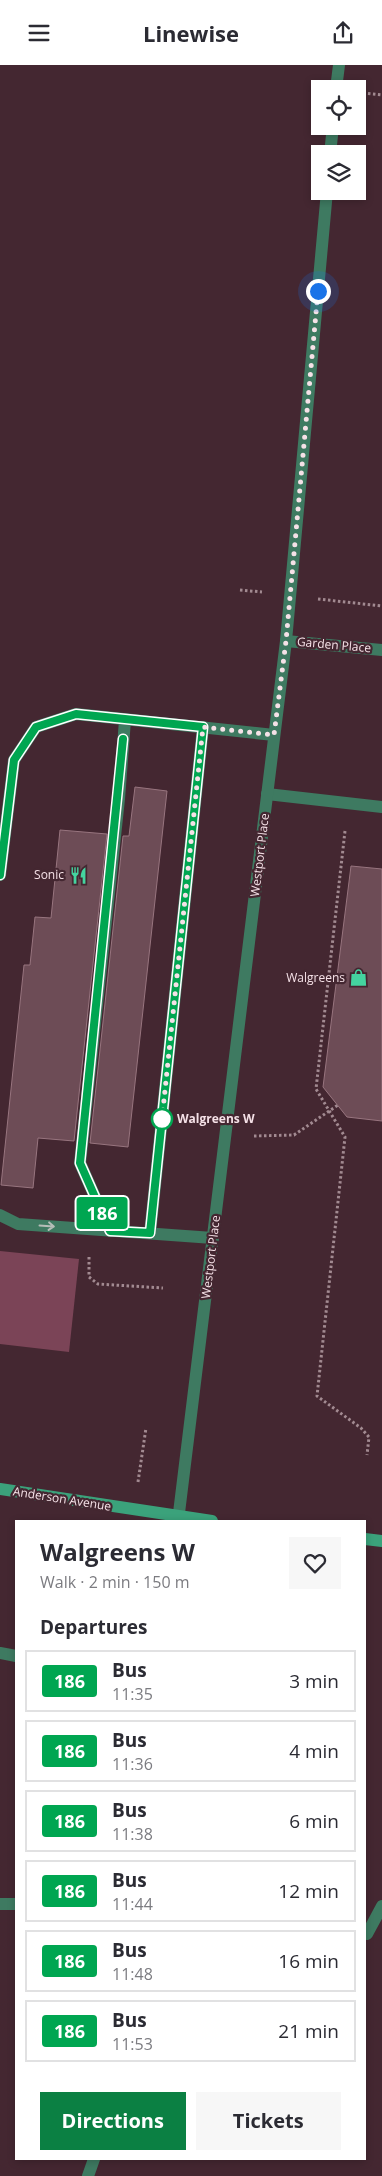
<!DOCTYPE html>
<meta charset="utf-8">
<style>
body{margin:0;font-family:"Open Sans",sans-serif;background:#f7f7f7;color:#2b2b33;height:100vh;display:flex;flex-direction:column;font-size:19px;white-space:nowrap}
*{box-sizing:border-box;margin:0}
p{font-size:16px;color:#7c7c81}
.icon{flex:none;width:28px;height:28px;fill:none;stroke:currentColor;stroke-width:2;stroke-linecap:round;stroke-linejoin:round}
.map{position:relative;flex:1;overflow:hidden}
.side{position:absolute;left:15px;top:1455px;width:351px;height:640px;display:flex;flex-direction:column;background:#fff;border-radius:0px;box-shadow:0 2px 8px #0003}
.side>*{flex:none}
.badge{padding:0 10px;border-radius:4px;font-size:18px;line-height:32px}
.fabs{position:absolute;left:311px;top:15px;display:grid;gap:10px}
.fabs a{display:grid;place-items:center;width:55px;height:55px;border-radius:0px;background:#fff;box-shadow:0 2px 8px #0003;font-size:25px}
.you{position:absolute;width:25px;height:25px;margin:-12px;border:4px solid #fff;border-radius:50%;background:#1a73e8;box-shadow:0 0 0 8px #1a73e833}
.map>.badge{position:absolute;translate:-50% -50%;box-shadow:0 0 0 2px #fff}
h2{padding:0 25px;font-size:19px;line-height:45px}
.round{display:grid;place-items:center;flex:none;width:52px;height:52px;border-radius:0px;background:#f7f7f7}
.overview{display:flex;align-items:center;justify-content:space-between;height:85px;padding:0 25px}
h1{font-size:24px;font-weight:700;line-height:38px}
.button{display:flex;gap:10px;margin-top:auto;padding:10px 25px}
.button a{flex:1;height:58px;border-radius:0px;background:#0b8043;color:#fff;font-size:20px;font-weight:700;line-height:58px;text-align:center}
.button a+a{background:#f7f7f7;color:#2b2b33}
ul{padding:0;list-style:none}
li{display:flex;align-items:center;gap:15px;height:62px;margin:0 10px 8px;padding:0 15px;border:2px solid #e1e1e2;border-radius:0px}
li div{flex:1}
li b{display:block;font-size:19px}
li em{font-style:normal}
li .badge{min-width:55px;font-weight:700;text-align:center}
header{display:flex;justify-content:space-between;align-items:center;height:65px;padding:0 25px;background:#fff;font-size:22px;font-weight:700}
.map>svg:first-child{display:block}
.green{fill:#7b4457}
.building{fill:#6d4c56;stroke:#98757f}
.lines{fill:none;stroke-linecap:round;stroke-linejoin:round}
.path{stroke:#a28a91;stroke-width:3;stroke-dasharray:2.5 2.5;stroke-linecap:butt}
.service{stroke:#3e7a61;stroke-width:12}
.minor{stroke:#3e7a61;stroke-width:12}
.secondary{stroke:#3ba27b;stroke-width:12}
.oneway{stroke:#b5bdb8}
.line-casing{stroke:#fff;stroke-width:11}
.line{stroke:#00a651;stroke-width:8}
.walk{stroke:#f5e1e7;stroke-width:5;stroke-dasharray:0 9}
.stop-dot{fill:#fff;stroke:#00a651;stroke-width:2.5}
.labels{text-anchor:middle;stroke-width:4.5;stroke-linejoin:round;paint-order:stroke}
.street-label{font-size:12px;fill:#f5e1e7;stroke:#442731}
.poi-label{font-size:12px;fill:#f5e1e7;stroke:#442731;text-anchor:end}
.stop-label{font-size:12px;font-weight:bold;fill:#f5e1e7;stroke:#442731;text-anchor:start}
</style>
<header><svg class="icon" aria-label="menu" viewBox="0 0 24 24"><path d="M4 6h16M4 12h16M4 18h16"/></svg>Linewise<svg class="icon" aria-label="share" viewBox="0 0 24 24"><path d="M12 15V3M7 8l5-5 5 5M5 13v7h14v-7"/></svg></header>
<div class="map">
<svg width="382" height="2111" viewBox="0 0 382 2111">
<rect width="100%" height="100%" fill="#442731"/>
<!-- green -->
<polygon class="green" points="0,1186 79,1194 69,1287 0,1279"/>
<!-- building -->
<g class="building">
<polygon points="135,722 167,726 128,1082 90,1078 123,771 129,771"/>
<polygon points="60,765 107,769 74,1076 38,1073 33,1123 1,1120 24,900 30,900 35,852 51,853"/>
<polygon points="351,801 382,804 382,1056 347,1052 323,1022"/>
</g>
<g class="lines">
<!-- path -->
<g class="path">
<polyline points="363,28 382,30"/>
<polyline points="240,525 262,527"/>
<polyline points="318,534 382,541"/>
<polyline points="345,766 316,1024 345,1072 317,1331 361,1363 369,1372 367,1390"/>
<polyline points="254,1071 294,1070 338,1040"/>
<polyline points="89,1192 89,1212 98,1219 163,1223"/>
<polyline points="138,1417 146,1363"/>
</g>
<!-- service -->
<g class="service">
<polyline points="267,729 382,742"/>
<polyline points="0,810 14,695 36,662 76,649 274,670"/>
<polyline points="0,1150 18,1159 213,1173"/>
<polyline points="110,1166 80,1098 119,734 125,655"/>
<polyline points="150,1168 203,662"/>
<polyline points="0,1588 16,1591"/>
<polyline points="0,1839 16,1839"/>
<polyline points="367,1869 382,1841"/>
</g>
<!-- minor -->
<g class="minor">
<polyline points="336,24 339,0"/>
<polyline points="330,89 333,61"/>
<polyline points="286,576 382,585"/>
<polyline points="178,1456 286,576 327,126"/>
<polyline points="88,2111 94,2094"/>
</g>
<!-- secondary -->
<g class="secondary">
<polyline points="0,1424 212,1456"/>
<polyline points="365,1474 382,1476"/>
</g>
</g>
<!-- one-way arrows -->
<defs><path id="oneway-shaft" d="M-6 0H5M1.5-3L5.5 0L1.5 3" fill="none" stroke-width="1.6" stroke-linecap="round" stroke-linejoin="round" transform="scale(1.25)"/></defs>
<use class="oneway" href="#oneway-shaft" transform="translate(47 1161) rotate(4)"/>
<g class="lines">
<defs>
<polyline id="line" points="0,810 14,695 36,662 76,649 203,662 150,1168 110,1166 80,1098 123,674"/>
</defs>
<!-- line casing -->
<use href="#line" class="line-casing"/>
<!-- line -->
<use href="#line" class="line"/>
<!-- walk -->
<polyline class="walk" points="162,1054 203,662 274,670 286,576 318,226"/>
</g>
<!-- icons -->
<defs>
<symbol id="restaurant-bare" viewBox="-9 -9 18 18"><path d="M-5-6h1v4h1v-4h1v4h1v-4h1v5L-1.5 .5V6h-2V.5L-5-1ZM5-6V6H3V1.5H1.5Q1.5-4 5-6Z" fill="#44d49f" stroke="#442731" stroke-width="2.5" paint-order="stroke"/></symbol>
<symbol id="shop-bare" viewBox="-9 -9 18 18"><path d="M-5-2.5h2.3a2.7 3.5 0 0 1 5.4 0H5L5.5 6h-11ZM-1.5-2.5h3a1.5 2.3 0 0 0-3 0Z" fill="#44d49f" stroke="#442731" stroke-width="2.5" paint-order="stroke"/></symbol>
</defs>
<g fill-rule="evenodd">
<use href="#restaurant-bare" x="66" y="798" width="25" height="25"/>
<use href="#shop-bare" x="346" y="900" width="25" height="25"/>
</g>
<!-- markers -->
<circle class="stop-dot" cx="162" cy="1054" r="10"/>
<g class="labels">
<!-- street labels -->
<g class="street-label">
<text transform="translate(334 580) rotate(5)" y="4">Garden Place</text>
<text transform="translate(260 790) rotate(-83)" y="4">Westport Place</text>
<text transform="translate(211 1192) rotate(-83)" y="4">Westport Place</text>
<text transform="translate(62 1434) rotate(9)" y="4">Anderson Avenue</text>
</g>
<!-- poi labels -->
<g class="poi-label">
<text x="64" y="814">Sonic</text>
<text x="345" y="917">Walgreens</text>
</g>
<!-- stop labels -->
<g class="stop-label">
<text x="177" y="1058">Walgreens W</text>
</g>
</g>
</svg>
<div class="fabs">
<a><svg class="icon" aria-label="locate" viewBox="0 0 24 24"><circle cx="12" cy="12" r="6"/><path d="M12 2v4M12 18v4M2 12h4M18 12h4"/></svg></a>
<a><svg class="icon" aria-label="layers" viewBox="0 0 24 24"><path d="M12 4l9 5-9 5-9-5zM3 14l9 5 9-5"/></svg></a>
</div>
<div class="you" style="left:318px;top:226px"></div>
<b class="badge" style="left:102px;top:1148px;background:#00a651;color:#fff">186</b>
<section class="side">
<div class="overview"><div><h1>Walgreens W</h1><p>Walk · 2 min · 150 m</p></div><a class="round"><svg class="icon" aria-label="heart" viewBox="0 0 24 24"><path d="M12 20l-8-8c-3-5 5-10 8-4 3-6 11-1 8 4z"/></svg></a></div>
<h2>Departures</h2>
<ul>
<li><span class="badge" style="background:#00a651;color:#fff">186</span><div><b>Bus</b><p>11:35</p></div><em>3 min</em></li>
<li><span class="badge" style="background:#00a651;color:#fff">186</span><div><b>Bus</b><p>11:36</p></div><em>4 min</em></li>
<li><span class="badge" style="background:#00a651;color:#fff">186</span><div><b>Bus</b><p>11:38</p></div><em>6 min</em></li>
<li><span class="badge" style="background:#00a651;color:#fff">186</span><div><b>Bus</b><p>11:44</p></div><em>12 min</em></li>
<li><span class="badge" style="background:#00a651;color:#fff">186</span><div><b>Bus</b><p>11:48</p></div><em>16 min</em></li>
<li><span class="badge" style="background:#00a651;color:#fff">186</span><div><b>Bus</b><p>11:53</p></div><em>21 min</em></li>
</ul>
<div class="button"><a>Directions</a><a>Tickets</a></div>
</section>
</div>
